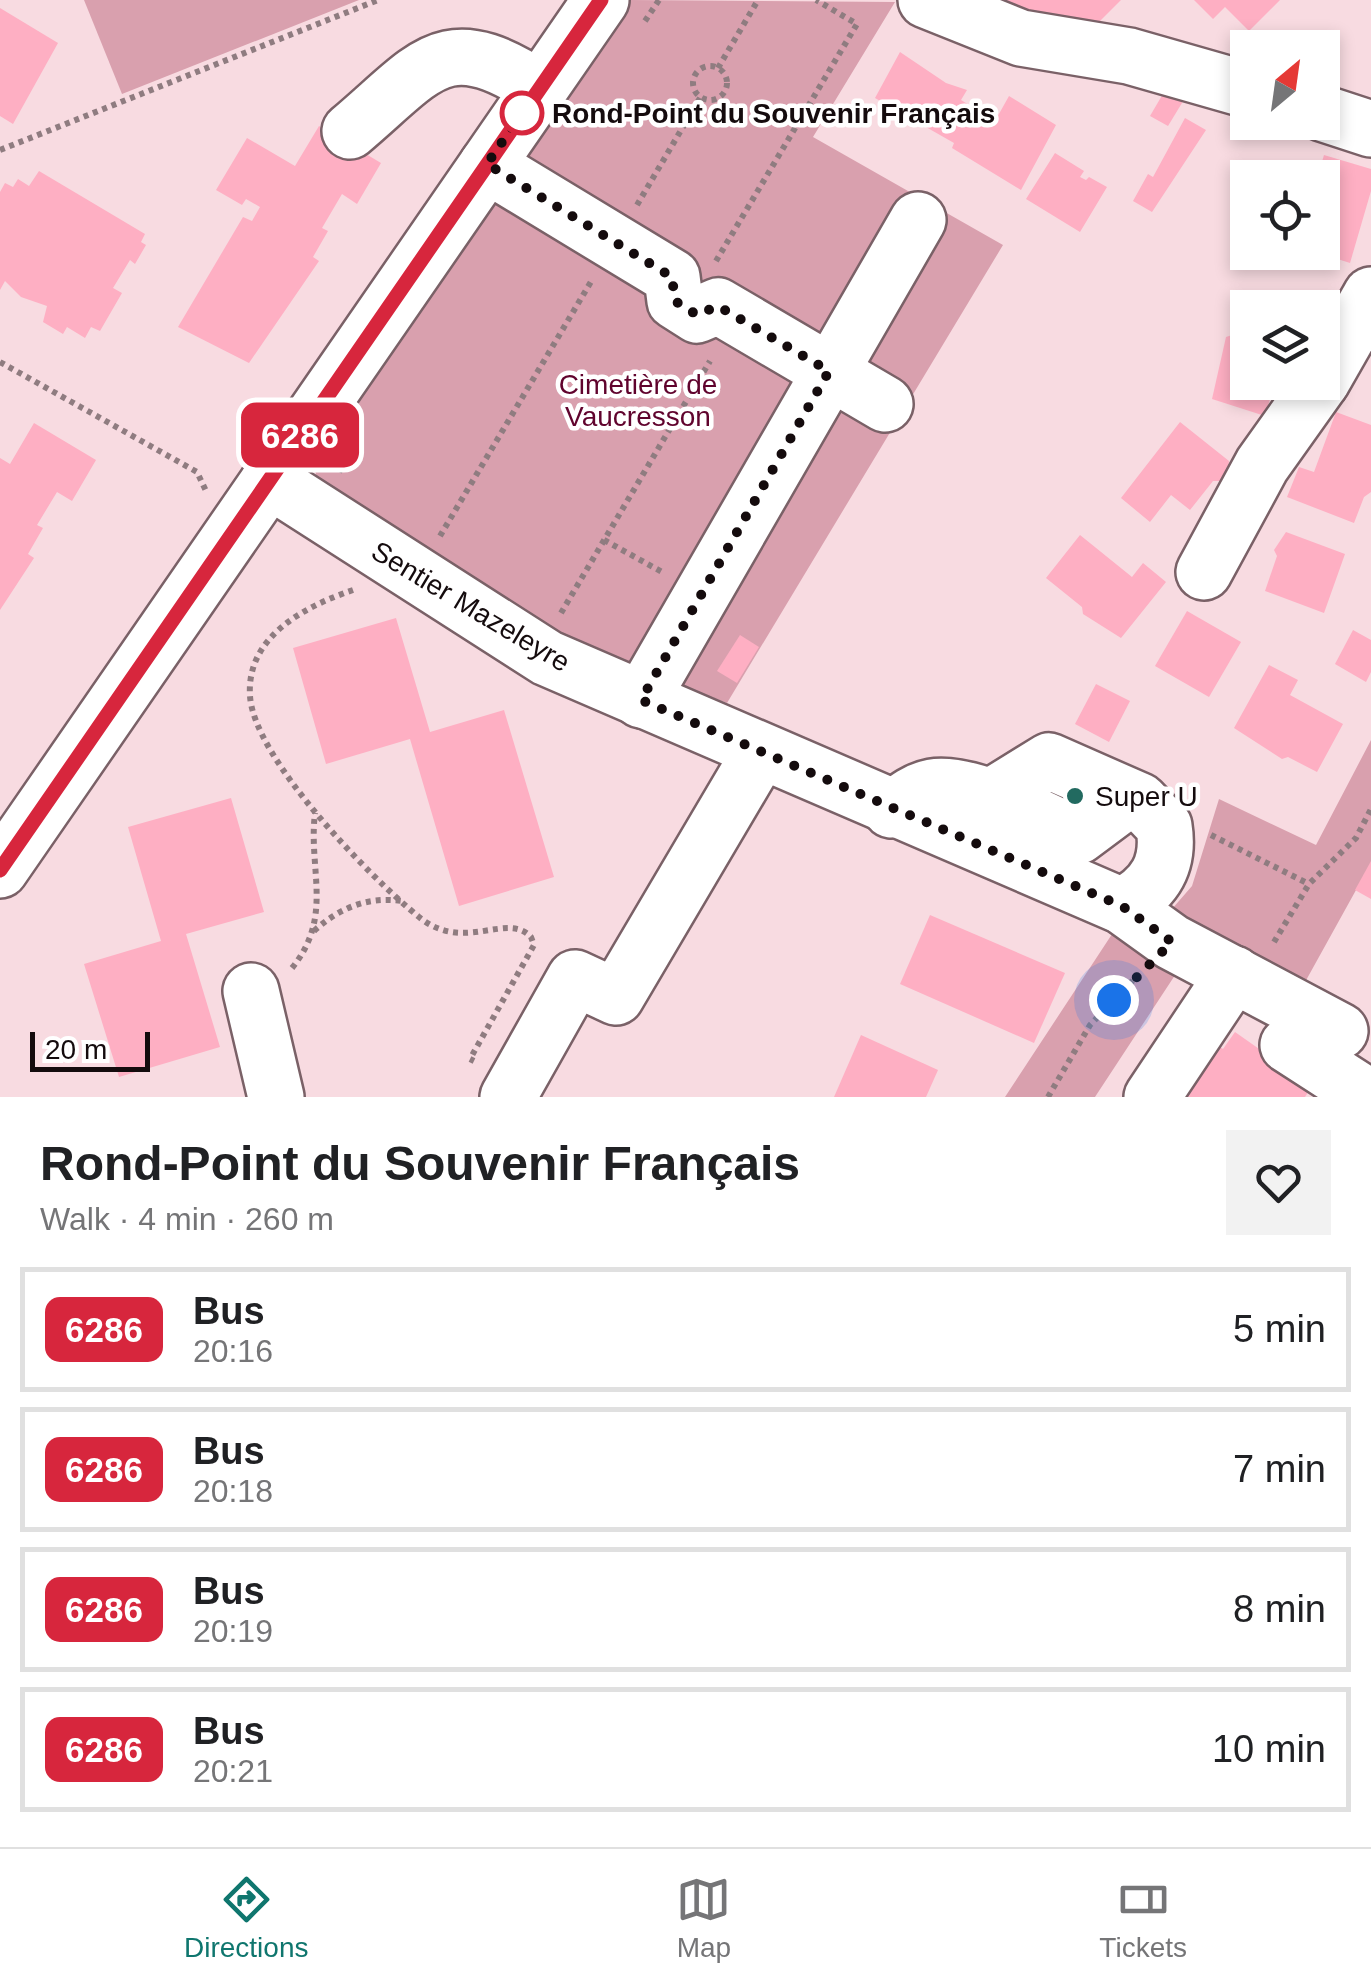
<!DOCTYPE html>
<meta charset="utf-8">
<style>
body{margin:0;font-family:Helvetica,sans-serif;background:#f2f2f2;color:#202124;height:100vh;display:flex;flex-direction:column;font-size:38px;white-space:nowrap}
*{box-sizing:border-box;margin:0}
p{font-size:32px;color:#757577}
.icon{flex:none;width:55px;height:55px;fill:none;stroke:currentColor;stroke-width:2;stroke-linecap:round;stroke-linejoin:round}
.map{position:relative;height:1097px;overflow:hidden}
.sheet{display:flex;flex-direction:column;background:#fff;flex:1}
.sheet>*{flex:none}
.badge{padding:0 20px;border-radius:15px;font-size:35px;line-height:65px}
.needle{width:65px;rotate:29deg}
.buttons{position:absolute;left:1230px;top:30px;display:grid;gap:20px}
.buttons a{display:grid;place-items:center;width:110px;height:110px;border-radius:0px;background:#fff;box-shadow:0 5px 15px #0003;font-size:50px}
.scale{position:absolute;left:30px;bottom:25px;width:120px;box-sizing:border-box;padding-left:10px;border:5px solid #140b0d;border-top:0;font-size:28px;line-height:35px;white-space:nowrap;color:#140b0d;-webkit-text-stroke:8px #fff;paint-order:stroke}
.you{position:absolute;width:50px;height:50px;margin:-25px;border:8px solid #fff;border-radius:50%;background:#1a73e8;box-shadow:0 0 0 15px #1a73e833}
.map>.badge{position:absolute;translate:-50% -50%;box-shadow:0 0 0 5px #fff}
.round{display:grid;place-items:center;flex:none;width:105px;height:105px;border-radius:0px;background:#f2f2f2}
.overview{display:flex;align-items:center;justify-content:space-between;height:170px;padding:0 40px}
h1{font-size:48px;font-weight:700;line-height:75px}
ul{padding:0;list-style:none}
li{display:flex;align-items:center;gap:30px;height:125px;margin:0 20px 15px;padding:0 20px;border:5px solid #e0e0e0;border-radius:0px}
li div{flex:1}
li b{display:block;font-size:38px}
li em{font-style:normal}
li .badge{min-width:110px;font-weight:700;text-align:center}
.tab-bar{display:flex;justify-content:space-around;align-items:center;height:140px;border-top:2px solid #e0e0e0;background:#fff;font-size:28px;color:#757577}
.tab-bar a{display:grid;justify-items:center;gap:5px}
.tab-bar .on{color:#0f766e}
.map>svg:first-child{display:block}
.green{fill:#d9a0ae}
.building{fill:#feafc3}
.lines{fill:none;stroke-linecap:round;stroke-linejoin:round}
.minor-casing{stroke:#7a6167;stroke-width:60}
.path{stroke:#8f7c80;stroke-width:6;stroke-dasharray:5 5;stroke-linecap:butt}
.minor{stroke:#fff;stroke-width:55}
.line-casing{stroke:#fff;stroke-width:22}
.line{stroke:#d7263d;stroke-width:15}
.walk{stroke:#140b0d;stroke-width:10;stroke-dasharray:0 18}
.stop-dot{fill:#fff;stroke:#d7263d;stroke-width:5}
.poi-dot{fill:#226a60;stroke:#fff;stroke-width:4}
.labels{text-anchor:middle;stroke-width:9;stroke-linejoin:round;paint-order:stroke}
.stop-label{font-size:28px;font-weight:bold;fill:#140b0d;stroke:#fff;text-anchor:start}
.park-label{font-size:28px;fill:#60032d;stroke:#fff}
.street-label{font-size:28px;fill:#140b0d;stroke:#fff}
.poi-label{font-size:28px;fill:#140b0d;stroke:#fff;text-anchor:start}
</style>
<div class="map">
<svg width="1371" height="1097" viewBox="0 0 1371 1097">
<rect width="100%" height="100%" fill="#f8dbe1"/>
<!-- green -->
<g class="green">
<polygon points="84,0 359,0 122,94"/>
<polygon points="631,0 895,2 813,137 1003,245 727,703 567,641 317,483 314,460"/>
<polygon points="1371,740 1371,863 1299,993 1183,963 1095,1097 1005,1097 1118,925 1145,940 1192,886 1219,799 1316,845"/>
</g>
<!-- building -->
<g class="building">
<polygon points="1000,0 1121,0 1085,36 1026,22"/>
<polygon points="1194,0 1280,0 1249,31 1225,7 1213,19"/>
<polygon points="0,8 58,43 13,124 0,116"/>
<polygon points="900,52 946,83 967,90 961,100 995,121 1009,96 1056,125 1021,190 952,148 954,143 875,98"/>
<polygon points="1167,87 1185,98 1168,126 1150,116"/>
<polygon points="1185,118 1206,130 1152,212 1133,201 1148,174 1153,177"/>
<polygon points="319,126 381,163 357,204 342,194 322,228 328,231 313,257 319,261 249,363 178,327 243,217 252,221 260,207 246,199 242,205 216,190 247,138 295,166"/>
<polygon points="1055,153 1084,171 1080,177 1086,180 1089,177 1107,187 1080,232 1026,199"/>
<polygon points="1324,155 1371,169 1371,191 1350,263 1322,254 1322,178 1317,178"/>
<polygon points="39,171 145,234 141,242 146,245 135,264 130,260 113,288 122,293 100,331 91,327 85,338 67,327 63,334 43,322 47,306 21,297 5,281 0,290 0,192 5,183 13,187 18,179 29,186"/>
<polygon points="1239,309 1248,311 1248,382 1275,382 1265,416 1212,399 1226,337 1232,335"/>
<polygon points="1336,412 1371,425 1371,492 1364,497 1354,523 1287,497 1299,467 1314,472"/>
<polygon points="1180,422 1229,461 1228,471 1220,481 1213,481 1190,510 1171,495 1150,522 1121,498"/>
<polygon points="34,423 96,460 72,501 57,492 37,525 43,528 28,554 34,558 0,610 0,458 10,464"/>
<polygon points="1286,532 1345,554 1324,613 1265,591 1277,556 1274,550"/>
<polygon points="1080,535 1132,577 1143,563 1166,582 1121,638 1083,614 1082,607 1046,578"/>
<polygon points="1187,611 1241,642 1209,697 1155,666"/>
<polygon points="396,618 430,732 504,710 554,877 459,906 410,739 326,764 293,648"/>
<polygon points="1353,630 1371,640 1371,672 1366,682 1335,664"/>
<polygon points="740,635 759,647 737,683 717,671"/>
<polygon points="1269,665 1298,680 1290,695 1343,724 1317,772 1288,757 1282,759 1234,728"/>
<polygon points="1096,684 1130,701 1109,742 1075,724"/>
<polygon points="231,798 264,912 186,934 220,1047 119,1077 84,964 161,941 128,827"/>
<polygon points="1371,861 1371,899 1355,890"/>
<polygon points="930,915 1065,973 1034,1043 900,984"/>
<polygon points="1235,1032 1312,1086 1305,1097 1162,1097 1203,1036 1223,1049"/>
<polygon points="861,1035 938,1070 926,1097 834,1097"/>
</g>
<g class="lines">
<defs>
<g id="minor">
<polyline points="926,0 1021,38 1129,56 1248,90"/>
<polyline points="1322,113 1371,129"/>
<path d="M350,131C425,68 444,25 538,88"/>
<polyline points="487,165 672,277 675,301 697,315 718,306 885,404"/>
<polyline points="1322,381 1371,295"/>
<polyline points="269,480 547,658 1122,906 1172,942 1340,1031"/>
<polyline points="1204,572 1262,465 1321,382"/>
<polyline points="641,700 918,220"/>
<path d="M989,798L1049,761L1140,801L1164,826C1170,864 1156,888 1122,906"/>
<path d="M891,810C904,800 916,790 932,787C970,780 1043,820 1079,836L1130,798"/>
<polyline points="0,870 601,0"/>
<polyline points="251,991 276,1097"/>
<polyline points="1288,1045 1361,1092"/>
<polyline points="508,1097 575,978 616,997 760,753"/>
<polyline points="1152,1097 1234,974"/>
</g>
</defs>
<!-- minor casing -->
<use href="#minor" class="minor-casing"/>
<!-- path -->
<g class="path">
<polyline points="645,21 659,0"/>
<circle cx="710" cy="83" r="17"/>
<polyline points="718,68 758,0"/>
<polyline points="0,150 378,0"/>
<polyline points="637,205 700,98"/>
<polyline points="716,261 857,24 816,0"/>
<polyline points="0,362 197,472 207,493"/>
<polyline points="339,472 353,448"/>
<polyline points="440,536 592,280"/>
<polyline points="604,540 664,573"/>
<path d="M353,590C306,606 246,636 250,696C254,759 371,878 419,917C464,954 507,911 531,937L534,945L470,1059L474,1061"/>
<polyline points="561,613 710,361"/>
<polyline points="1211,835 1309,884"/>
<path d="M314,931C339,908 368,896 402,901"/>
<polyline points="1274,942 1309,884 1356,838 1371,809"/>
<path d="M292,968C334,916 308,870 315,813"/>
<polyline points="1048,1097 1090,1025 1139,974"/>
</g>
<!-- minor -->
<use href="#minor" class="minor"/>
</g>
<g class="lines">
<defs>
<polyline id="line" points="0,870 601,0"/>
</defs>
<!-- line casing -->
<use href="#line" class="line-casing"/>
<!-- line -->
<use href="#line" class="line"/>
<!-- walk -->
<polyline class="walk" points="522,113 487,164 672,277 675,301 697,315 718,306 829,371 641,700 1122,906 1172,942 1114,1000"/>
</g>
<!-- markers -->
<circle class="stop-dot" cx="522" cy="113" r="20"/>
<circle class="poi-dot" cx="1075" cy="796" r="10"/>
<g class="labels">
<!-- stop labels -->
<g class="stop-label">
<text x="552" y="123">Rond-Point du Souvenir Français</text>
</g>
<!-- park labels -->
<g class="park-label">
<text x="638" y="394">Cimetière de<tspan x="638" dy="32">Vaucresson</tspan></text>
</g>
<!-- street labels -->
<g class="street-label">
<text transform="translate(471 606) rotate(31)" y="10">Sentier Mazeleyre</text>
</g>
<!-- poi labels -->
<g class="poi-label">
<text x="1095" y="806">Super U</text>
</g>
</g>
</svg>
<div class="buttons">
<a><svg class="needle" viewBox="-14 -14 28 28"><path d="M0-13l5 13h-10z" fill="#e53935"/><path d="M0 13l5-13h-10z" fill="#757577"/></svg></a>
<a><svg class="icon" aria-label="locate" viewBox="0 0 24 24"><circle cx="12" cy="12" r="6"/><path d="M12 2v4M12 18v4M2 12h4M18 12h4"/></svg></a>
<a><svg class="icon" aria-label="layers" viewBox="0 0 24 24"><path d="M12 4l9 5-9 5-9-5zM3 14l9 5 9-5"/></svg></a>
</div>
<div class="scale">20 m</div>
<div class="you" style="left:1114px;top:1000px"></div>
<b class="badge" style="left:300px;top:435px;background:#d7263d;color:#fff">6286</b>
</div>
<section class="sheet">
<div class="overview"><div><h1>Rond-Point du Souvenir Français</h1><p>Walk · 4 min · 260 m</p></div><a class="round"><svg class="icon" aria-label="heart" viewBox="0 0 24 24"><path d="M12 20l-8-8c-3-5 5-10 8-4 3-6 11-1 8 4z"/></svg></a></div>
<ul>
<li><span class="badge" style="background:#d7263d;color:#fff">6286</span><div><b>Bus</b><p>20:16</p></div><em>5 min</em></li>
<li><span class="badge" style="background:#d7263d;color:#fff">6286</span><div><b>Bus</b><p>20:18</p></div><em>7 min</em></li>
<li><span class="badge" style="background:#d7263d;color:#fff">6286</span><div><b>Bus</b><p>20:19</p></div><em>8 min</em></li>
<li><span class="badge" style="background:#d7263d;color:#fff">6286</span><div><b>Bus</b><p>20:21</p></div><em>10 min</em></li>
</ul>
</section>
<nav class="tab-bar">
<a class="on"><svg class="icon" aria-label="directions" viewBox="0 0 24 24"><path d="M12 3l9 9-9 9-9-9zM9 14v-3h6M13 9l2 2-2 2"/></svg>Directions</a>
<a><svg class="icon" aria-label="map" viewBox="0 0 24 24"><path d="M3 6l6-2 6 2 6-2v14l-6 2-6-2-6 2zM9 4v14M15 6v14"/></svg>Map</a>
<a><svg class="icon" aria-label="tickets" viewBox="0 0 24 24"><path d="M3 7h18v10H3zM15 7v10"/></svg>Tickets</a>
</nav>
